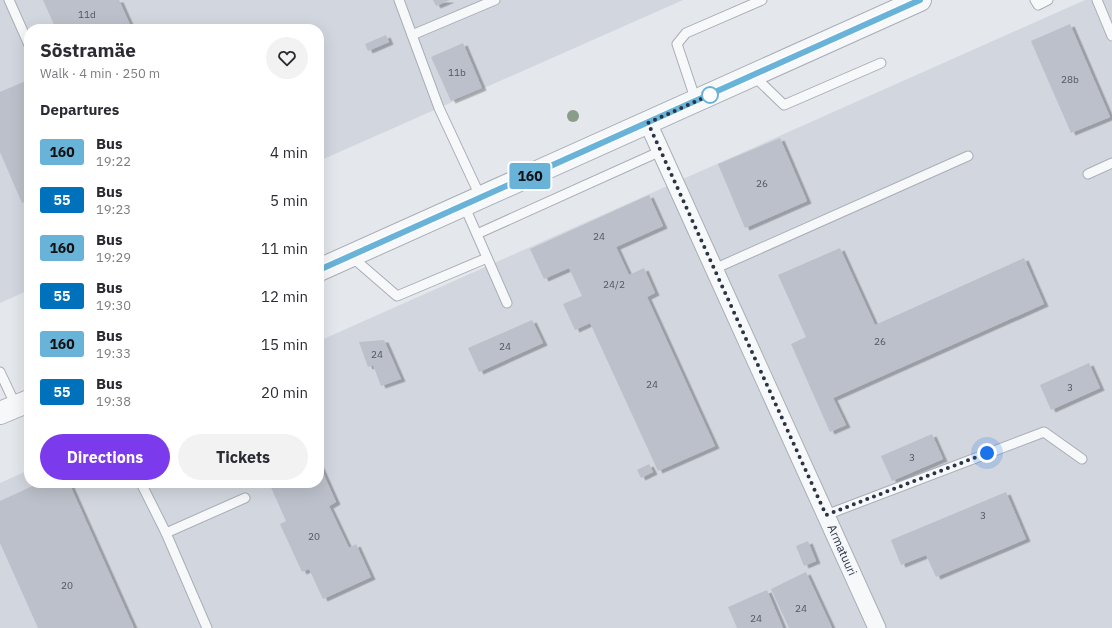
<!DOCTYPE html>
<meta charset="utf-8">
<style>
body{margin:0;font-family:"IBM Plex Sans",sans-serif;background:#f2f2f3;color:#2b2b33;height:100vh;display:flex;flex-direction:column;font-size:15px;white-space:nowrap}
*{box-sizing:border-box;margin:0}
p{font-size:13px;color:#7c7c81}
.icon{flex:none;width:22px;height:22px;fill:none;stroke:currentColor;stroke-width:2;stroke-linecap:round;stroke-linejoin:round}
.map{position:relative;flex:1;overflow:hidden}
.sheet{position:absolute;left:24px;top:24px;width:300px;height:464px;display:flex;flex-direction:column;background:#fff;border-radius:16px;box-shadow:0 4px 16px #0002}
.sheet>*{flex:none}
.badge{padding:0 8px;border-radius:3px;font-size:14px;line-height:26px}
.you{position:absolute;width:20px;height:20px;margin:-10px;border:3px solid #fff;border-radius:50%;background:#1a73e8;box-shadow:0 0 0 6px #1a73e833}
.map>.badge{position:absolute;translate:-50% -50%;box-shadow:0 0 0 2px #fff}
h2{padding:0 16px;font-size:15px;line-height:36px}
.round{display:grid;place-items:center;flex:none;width:42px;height:42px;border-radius:21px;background:#f2f2f3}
.headline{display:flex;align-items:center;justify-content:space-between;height:68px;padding:0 16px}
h1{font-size:19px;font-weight:800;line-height:30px}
.button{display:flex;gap:8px;margin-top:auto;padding:8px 16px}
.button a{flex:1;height:46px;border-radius:24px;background:#7c3aed;color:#fff;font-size:16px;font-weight:800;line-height:46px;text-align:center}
.button a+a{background:#f2f2f3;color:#2b2b33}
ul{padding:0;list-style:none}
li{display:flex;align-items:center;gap:12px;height:48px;padding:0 16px}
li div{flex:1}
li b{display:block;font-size:15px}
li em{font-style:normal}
li .badge{min-width:44px;font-weight:700;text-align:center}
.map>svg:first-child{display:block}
.built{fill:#d2d6de}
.building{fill:#bbc0ca;filter:url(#shadow)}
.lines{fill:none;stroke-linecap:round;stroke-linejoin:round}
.service-casing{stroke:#a9aeb7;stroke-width:11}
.minor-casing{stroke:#a9aeb7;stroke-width:19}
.tertiary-casing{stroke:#a9aeb7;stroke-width:24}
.service{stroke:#f7f8fa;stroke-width:9}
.minor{stroke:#f7f8fa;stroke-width:17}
.tertiary{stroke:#f7f8fa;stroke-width:22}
.tree{fill:#899d89}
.line-casing{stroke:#fff;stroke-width:9}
.line{stroke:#69b3d9;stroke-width:6}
.walk{stroke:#2b3445;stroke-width:4;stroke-dasharray:0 7.2}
.stop-dot{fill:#fff;stroke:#69b3d9;stroke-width:2}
.labels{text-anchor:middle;stroke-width:3.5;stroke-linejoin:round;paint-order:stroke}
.number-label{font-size:10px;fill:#4f5766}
.street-label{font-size:12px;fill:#2b3445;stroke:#f4f6f9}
</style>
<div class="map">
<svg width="1112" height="628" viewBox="0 0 1112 628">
<defs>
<filter id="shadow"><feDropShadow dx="4.5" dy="2.5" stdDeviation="0" flood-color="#0004"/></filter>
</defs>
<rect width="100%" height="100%" fill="#e4e7ec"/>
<!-- built -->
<g class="built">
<polygon points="0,0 683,0 319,161 319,29 29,29 29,290 0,303"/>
<polygon points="1085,0 1112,0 1112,628 0,628 0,483 29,470 29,483 319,483 319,341"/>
</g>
<!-- building -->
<g class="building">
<polygon points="43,0 119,0 132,29 56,29"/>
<polygon points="433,0 450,0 436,6"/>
<polygon points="1070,24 1110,117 1071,133 1031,41"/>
<polygon points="386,35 389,42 368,51 365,44"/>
<polygon points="463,43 482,88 451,101 431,57"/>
<polygon points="28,80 29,200 22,203 0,152 0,92"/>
<polygon points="780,138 807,201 745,228 718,164"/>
<polygon points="649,195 663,226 616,247 629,275 644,268 655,293 647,297 715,446 658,471 590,323 575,330 563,304 582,296 569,268 544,279 530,249"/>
<polygon points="840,248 875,325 1024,258 1044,304 833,398 846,425 830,432 791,344 806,337 778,275"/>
<polygon points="532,320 543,343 479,372 468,348"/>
<polygon points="384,340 401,379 381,386 373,365 368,367 359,342"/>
<polygon points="1089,363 1100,388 1051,410 1040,385"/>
<polygon points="932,434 943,459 892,481 881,456"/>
<polygon points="319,464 336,502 329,506 349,548 356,544 371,577 323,599 309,569 302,572 280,524 286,521 269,483 319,483"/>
<polygon points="649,464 653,472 641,478 637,470"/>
<polygon points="39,483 69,483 134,628 38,628 0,543 0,501"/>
<polygon points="1006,492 1026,539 936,577 926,555 901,565 891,540"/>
<polygon points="808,541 816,561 804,566 796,546"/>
<polygon points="806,572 832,628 789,628 771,589"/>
<polygon points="767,590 783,628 737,628 728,607"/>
</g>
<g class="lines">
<defs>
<g id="service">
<polyline points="9,0 29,45"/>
<polyline points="399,0 439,108 481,198"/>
<polyline points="1035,0 1038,5 1048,0"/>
<polyline points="1097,0 1112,36"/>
<polyline points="412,35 495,0"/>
<polyline points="754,76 784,105 881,63"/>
<polyline points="696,101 677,44 686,33 762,0"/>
<polyline points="1088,174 1112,163"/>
<polyline points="464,205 507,303"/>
<polyline points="477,234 661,151"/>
<polyline points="352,257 397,296 487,258"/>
<polyline points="714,269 968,156"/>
<polyline points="0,372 16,406"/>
<polyline points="141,483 166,533 207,628"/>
<polyline points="826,515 1044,432 1082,459"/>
<polyline points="166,533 245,498"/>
</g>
<polyline id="minor" points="648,123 877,628"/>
<g id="tertiary">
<polyline points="319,270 920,0"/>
<polyline points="0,413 29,401"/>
</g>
</defs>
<!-- service casing -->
<use href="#service" class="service-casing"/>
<!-- minor casing -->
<use href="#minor" class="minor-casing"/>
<!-- tertiary casing -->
<use href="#tertiary" class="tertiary-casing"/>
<!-- service -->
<use href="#service" class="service"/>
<!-- minor -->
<use href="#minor" class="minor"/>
<!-- tertiary -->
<use href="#tertiary" class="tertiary"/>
</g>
<!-- trees -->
<circle class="tree" cx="573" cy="116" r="6"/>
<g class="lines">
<defs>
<polyline id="line" points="319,270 920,0"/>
</defs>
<!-- line casing -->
<use href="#line" class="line-casing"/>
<!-- line -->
<use href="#line" class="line"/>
<!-- walk -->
<polyline class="walk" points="710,95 712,94 648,123 826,515 987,453"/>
</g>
<!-- markers -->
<circle class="stop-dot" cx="710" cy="95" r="8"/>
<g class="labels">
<!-- number labels -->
<g class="number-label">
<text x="87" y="18">11d</text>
<text x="457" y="76">11b</text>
<text x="1070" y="83">28b</text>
<text x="762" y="187">26</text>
<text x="599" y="240">24</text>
<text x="614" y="288">24/2</text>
<text x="880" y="345">26</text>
<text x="505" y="350">24</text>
<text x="377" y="358">24</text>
<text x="652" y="388">24</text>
<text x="1070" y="391">3</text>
<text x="912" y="461">3</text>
<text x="983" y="519">3</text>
<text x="314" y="540">20</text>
<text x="67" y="589">20</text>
<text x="801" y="612">24</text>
<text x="756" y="622">24</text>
</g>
<!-- street labels -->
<g class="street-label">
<text transform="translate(842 550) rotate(66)" y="4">Armatuuri</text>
</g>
</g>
</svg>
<div class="you" style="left:987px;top:453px"></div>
<b class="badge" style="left:530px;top:176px;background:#69b3d9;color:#111">160</b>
<section class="sheet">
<div class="headline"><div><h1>Sõstramäe</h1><p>Walk · 4 min · 250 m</p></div><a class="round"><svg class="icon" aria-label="heart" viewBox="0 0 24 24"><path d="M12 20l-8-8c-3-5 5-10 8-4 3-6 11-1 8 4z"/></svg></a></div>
<h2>Departures</h2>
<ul>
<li><span class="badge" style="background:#69b3d9;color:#111">160</span><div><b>Bus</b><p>19:22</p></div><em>4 min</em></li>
<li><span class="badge" style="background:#0072bc;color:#fff">55</span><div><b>Bus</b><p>19:23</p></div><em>5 min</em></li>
<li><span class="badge" style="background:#69b3d9;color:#111">160</span><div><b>Bus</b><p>19:29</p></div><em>11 min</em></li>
<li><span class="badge" style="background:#0072bc;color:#fff">55</span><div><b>Bus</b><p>19:30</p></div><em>12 min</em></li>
<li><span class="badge" style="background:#69b3d9;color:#111">160</span><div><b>Bus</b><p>19:33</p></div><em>15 min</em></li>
<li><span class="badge" style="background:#0072bc;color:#fff">55</span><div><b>Bus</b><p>19:38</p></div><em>20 min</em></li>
</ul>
<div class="button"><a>Directions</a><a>Tickets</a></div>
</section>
</div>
